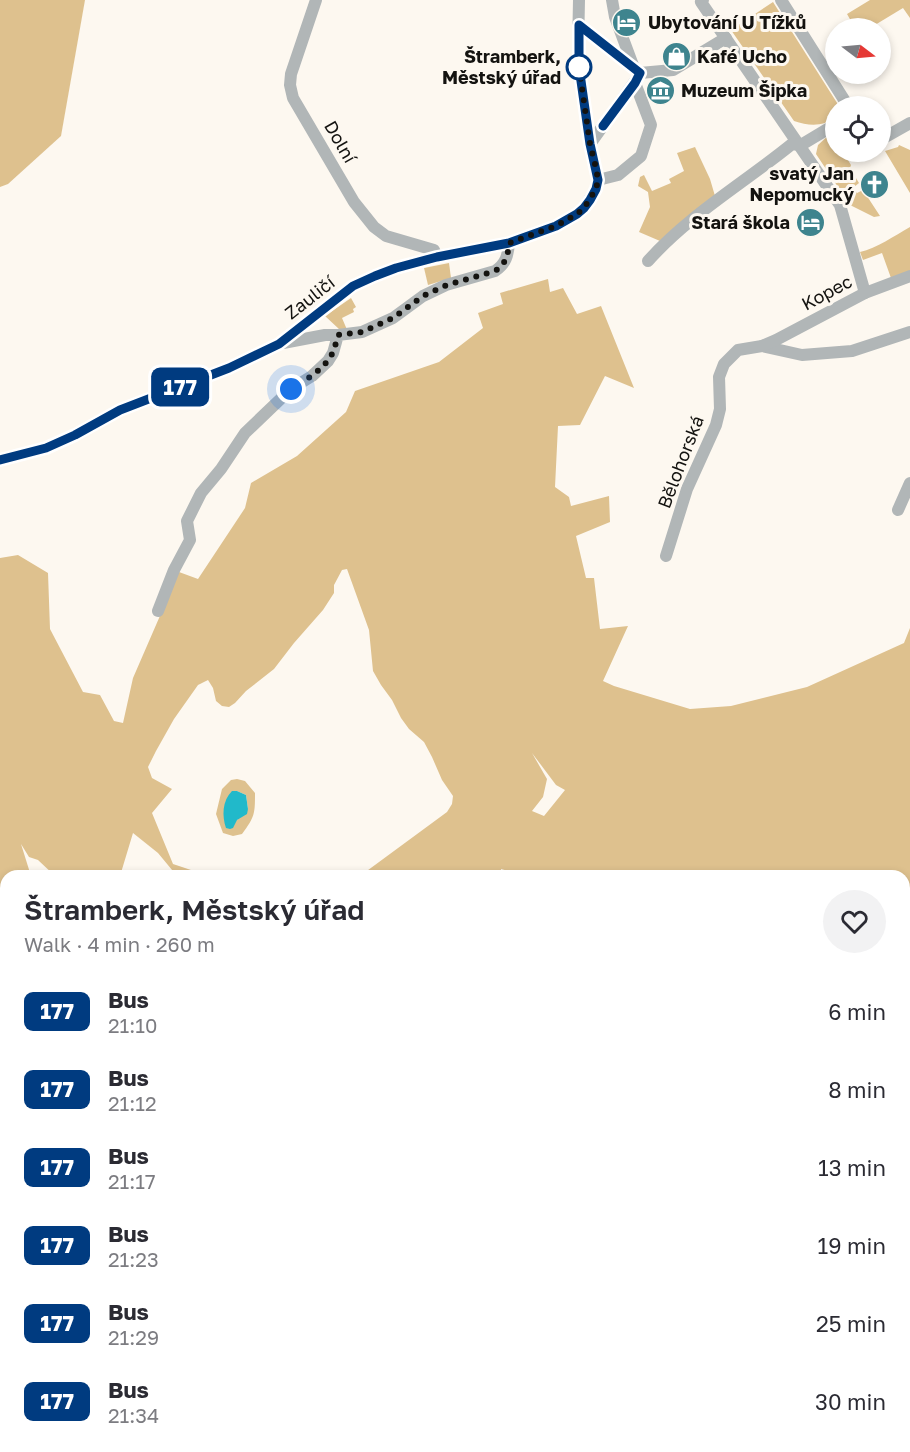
<!DOCTYPE html>
<meta charset="utf-8">
<style>
body{margin:0;font-family:"Golos Text",sans-serif;background:#f2f2f3;color:#2b2b33;height:100vh;display:flex;flex-direction:column;font-size:22px;white-space:nowrap}
*{box-sizing:border-box;margin:0}
p{font-size:20px;color:#7c7c81}
.icon{flex:none;width:33px;height:33px;fill:none;stroke:currentColor;stroke-width:2;stroke-linecap:round;stroke-linejoin:round}
.map{position:relative;flex:1;overflow:hidden}
.panel{position:absolute;left:0px;top:870px;width:910px;height:582px;display:flex;flex-direction:column;background:#fff;border-radius:18px 18px 0 0;box-shadow:0 3px 9px #0003}
.panel>*{flex:none}
.badge{padding:0 12px;border-radius:9px;font-size:21px;line-height:39px}
.needle{width:39px;rotate:106deg}
.controls{position:absolute;left:825px;top:18px;display:grid;gap:12px}
.controls a{display:grid;place-items:center;width:66px;height:66px;border-radius:50%;background:#fff;box-shadow:0 3px 9px #0003;font-size:30px}
.you{position:absolute;width:30px;height:30px;margin:-15px;border:4px solid #fff;border-radius:50%;background:#1a73e8;box-shadow:0 0 0 9px #1a73e833}
.map>.badge{position:absolute;translate:-50% -50%;box-shadow:0 0 0 3px #fff}
.round{display:grid;place-items:center;flex:none;width:63px;height:63px;border-radius:32px;background:#f2f2f3}
.overview{display:flex;align-items:center;justify-content:space-between;height:102px;padding:0 24px}
h1{font-size:28px;font-weight:600;line-height:45px}
ul{padding:0;list-style:none}
li{display:flex;align-items:center;gap:18px;height:78px;padding:0 24px}
li div{flex:1}
li b{display:block;font-size:22px}
li em{font-style:normal}
li .badge{min-width:66px;font-weight:700;text-align:center}
.map>svg:first-child{display:block}
.green{fill:#dec18e;fill-rule:evenodd}
.water{fill:#21b9ca}
.lines{fill:none;stroke-linecap:round;stroke-linejoin:round}
.street{stroke:#b1b6b7;stroke-width:12}
.line-casing{stroke:#fff;stroke-width:14}
.line{stroke:#003b80;stroke-width:9}
.walk{stroke:#141310;stroke-width:6;stroke-dasharray:0 10.8}
.stop-dot{fill:#fff;stroke:#003b80;stroke-width:3}
.labels{text-anchor:middle;stroke-width:6;stroke-linejoin:round;paint-order:stroke}
.poi-label{font-size:18px;font-weight:bold;fill:#141310;stroke:#fdf8f0;text-anchor:start}
.stop-label{font-size:18px;font-weight:bold;fill:#141310;stroke:#fdf8f0;text-anchor:end}
.street-label{font-size:18px;fill:#141310;stroke:#fdf8f0}
</style>
<div class="map">
<svg width="910" height="1452" viewBox="0 0 910 1452">
<rect width="100%" height="100%" fill="#fdf8f0"/>
<!-- green -->
<g class="green">
<polygon points="0,0 85,0 61,136 8,184 0,187"/>
<polygon points="870,0 910,0 910,18 903,8 870,28 855,28 847,14"/>
<path d="M773,2L839,106H836L835,117C823,127 809,126 794,121L731,30Z"/>
<path d="M830,134C837,137 835,144 836,152H843L851,165L850,168L859,183L854,187L857,193L863,190L880,216L874,217L850,205L816,154L818,145Z"/>
<polygon points="899,145 910,150 910,193 885,151 898,147"/>
<polygon points="695,147 710,179 715,196 660,241 639,232 650,207 648,192 638,186 640,177 644,175 652,191 671,183 669,179 684,171 677,153"/>
<path d="M910,227V272L891,278L882,253L863,260L860,252C877,248 894,236 910,227Z"/>
<polygon points="449,263 451,278 428,285 424,268"/>
<path d="M548,279L550,292L563,288L577,314L601,306L634,388L605,376L580,425L558,426L555,487L569,497L571,506L609,496L610,522L576,536L586,578H594L600,629L628,626L603,681L614,686L690,709L731,706L807,687L904,643L910,628V1452H0V1357L6,1359V1446H904V876H512V872L501,869V876H360L447,812L452,804L453,796L442,780L432,757L424,742L409,729L401,718L392,700L381,685L373,671L369,630L347,569L342,570L334,585V593L323,610L294,643L274,669L246,691L235,703L229,707L222,706L216,701L213,688L208,680L198,685L174,719L156,751L148,767L152,778L172,789L152,813L173,864L194,871L229,876H177L158,853L133,833L120,876H55L38,860L29,857L21,844L31,876H6V990L0,994V558L18,555L48,573L50,629L83,692L100,695L114,721L123,723L133,678L179,572L198,579L245,508L251,483L297,456L346,412L355,391L439,362L483,328L478,313L503,304L500,293ZM532,753L556,785L565,790L544,816L532,811L543,797L547,779Z"/>
<polygon points="351,298 356,307 353,309 354,312 342,318 348,332 339,329 325,316"/>
<path d="M237,779L245,781L255,793C255,813 255,817 242,834L233,836L223,833L216,814L222,789L231,780ZM233,791H237L246,795L248,809L237,820L224,813L226,801Z"/>
<polygon points="6,1085 6,1159 0,1159 0,1089"/>
<polygon points="6,1162 6,1340 0,1349 0,1172"/>
</g>
<!-- water -->
<path class="water" d="M232,791H237L246,795L248,809L247,814L237,820L233,828L230,829L226,828C222,816 222,801 232,791Z"/>
<g class="lines">
<!-- street -->
<g class="street">
<polyline points="316,0 291,74 290,85 293,98 354,202 374,227 386,236 434,250 437,257"/>
<polyline points="612,0 615,17 634,68"/>
<polyline points="703,0 701,2 840,205 865,293"/>
<polyline points="781,0 848,106"/>
<polyline points="578,25 640,73"/>
<polyline points="640,73 673,70 726,38"/>
<polyline points="880,140 910,123"/>
<polyline points="590,144 638,77"/>
<polyline points="598,180 618,175 641,156 651,125 635,83"/>
<path d="M648,261C689,215 744,183 792,144L801,145L836,124"/>
<polyline points="283,343 325,335 338,335"/>
<polyline points="762,346 802,355 852,351 910,332"/>
<polyline points="0,460 46,448 75,435 120,410 229,368 279,344 353,286 375,276 396,268 437,257 509,243 556,226 577,214 584,208 589,200 596,189 598,180 590,144 579,67 578,50 579,0"/>
<polyline points="898,510 910,483"/>
<polyline points="666,556 687,489 716,425 720,409 719,377 724,364 738,350 762,346 776,340 865,293 910,276"/>
<path d="M158,611L174,570L190,540L187,521L201,493L221,469L245,433L291,389L312,376L328,361L333,353L338,335L362,332L393,318L423,296L446,285L495,271C506,264 508,255 509,243"/>
</g>
</g>
<g class="lines">
<defs>
<polyline id="line" points="0,460 46,448 75,435 120,410 229,368 279,344 353,286 375,276 396,268 437,257 509,243 556,226 577,214 584,208 590,200 596,189 598,180 590,144 579,67 579,25 640,73 635,83 603,126"/>
</defs>
<!-- line casing -->
<use href="#line" class="line-casing"/>
<!-- line -->
<use href="#line" class="line"/>
<!-- walk -->
<path class="walk" d="M291,389C305,380 324,370 332,354C335,348 336,342 338,335L362,332L393,318L423,296L447,285L495,271C506,264 508,255 509,243L556,226L577,214L584,208L596,189L598,180L596,168L590,144L579,67"/>
</g>
<!-- icons -->
<defs>
<symbol id="hotel-disc" viewBox="-11 -11 22 22"><circle r="9.5" fill="#3e848e" stroke="#fdf8f0"/><path d="M-6-4.5h1.5V1H6V5H4.5V3h-9V5H-6ZM-4 0a1.8 1.8 0 1 1 3.6 0ZM.5 0V-2.5h3Q6-2.5 6 0Z" fill="#fff"/></symbol>
<symbol id="shop-disc" viewBox="-11 -11 22 22"><circle r="9.5" fill="#3e848e" stroke="#fdf8f0"/><path d="M-5-2.5h2.3a2.7 3.5 0 0 1 5.4 0H5L5.5 6h-11ZM-1.5-2.5h3a1.5 2.3 0 0 0-3 0Z" fill="#fff"/></symbol>
<symbol id="museum-disc" viewBox="-11 -11 22 22"><circle r="9.5" fill="#3e848e" stroke="#fdf8f0"/><path d="M0-6L6-3V-2H-6V-3ZM-5-1h2V3h-2ZM-1-1h2V3h-2ZM3-1h2V3H3ZM-6 4H6V6H-6Z" fill="#fff"/></symbol>
<symbol id="church-disc" viewBox="-11 -11 22 22"><circle r="9.5" fill="#3e848e" stroke="#fdf8f0"/><path d="M-1.2-6h2.4v3.5h3.3v2.4h-3.3V6h-2.4V-.1h-3.3v-2.4h3.3Z" fill="#fff"/></symbol>
</defs>
<g fill-rule="evenodd">
<use href="#hotel-disc" x="610" y="6" width="33" height="33"/>
<use href="#shop-disc" x="660" y="40" width="33" height="33"/>
<use href="#museum-disc" x="644" y="74" width="33" height="33"/>
<use href="#church-disc" x="858" y="168" width="33" height="33"/>
<use href="#hotel-disc" x="794" y="206" width="33" height="33"/>
</g>
<!-- markers -->
<circle class="stop-dot" cx="579" cy="67" r="12"/>
<g class="labels">
<!-- poi labels -->
<g class="poi-label">
<text x="648" y="29">Ubytování U Tížků</text>
<text x="697" y="63">Kafé Ucho</text>
<text x="681" y="97">Muzeum Šipka</text>
<text x="854" y="180" text-anchor="end">svatý Jan<tspan x="854" dy="21">Nepomucký</tspan></text>
<text x="790" y="229" text-anchor="end">Stará škola</text>
</g>
<!-- stop labels -->
<g class="stop-label">
<text x="561" y="63">Štramberk,<tspan x="561" dy="21">Městský úřad</tspan></text>
</g>
<!-- street labels -->
<g class="street-label">
<text transform="translate(340 142) rotate(60)" y="6">Dolní</text>
<text transform="translate(827 293) rotate(-28)" y="6">Kopec</text>
<text transform="translate(310 298) rotate(-38)" y="6">Zauličí</text>
<text transform="translate(681 462) rotate(-69)" y="6">Bělohorská</text>
</g>
</g>
</svg>
<div class="controls">
<a><svg class="needle" viewBox="-14 -14 28 28"><path d="M0-13l5 13h-10z" fill="#e53935"/><path d="M0 13l5-13h-10z" fill="#7c7c81"/></svg></a>
<a><svg class="icon" aria-label="locate" viewBox="0 0 24 24"><circle cx="12" cy="12" r="6"/><path d="M12 2v4M12 18v4M2 12h4M18 12h4"/></svg></a>
</div>
<div class="you" style="left:291px;top:389px"></div>
<b class="badge" style="left:180px;top:387px;background:#003b80;color:#fff">177</b>
<section class="panel">
<div class="overview"><div><h1>Štramberk, Městský úřad</h1><p>Walk · 4 min · 260 m</p></div><a class="round"><svg class="icon" aria-label="heart" viewBox="0 0 24 24"><path d="M12 20l-8-8c-3-5 5-10 8-4 3-6 11-1 8 4z"/></svg></a></div>
<ul>
<li><span class="badge" style="background:#003b80;color:#fff">177</span><div><b>Bus</b><p>21:10</p></div><em>6 min</em></li>
<li><span class="badge" style="background:#003b80;color:#fff">177</span><div><b>Bus</b><p>21:12</p></div><em>8 min</em></li>
<li><span class="badge" style="background:#003b80;color:#fff">177</span><div><b>Bus</b><p>21:17</p></div><em>13 min</em></li>
<li><span class="badge" style="background:#003b80;color:#fff">177</span><div><b>Bus</b><p>21:23</p></div><em>19 min</em></li>
<li><span class="badge" style="background:#003b80;color:#fff">177</span><div><b>Bus</b><p>21:29</p></div><em>25 min</em></li>
<li><span class="badge" style="background:#003b80;color:#fff">177</span><div><b>Bus</b><p>21:34</p></div><em>30 min</em></li>
</ul>
</section>
</div>
